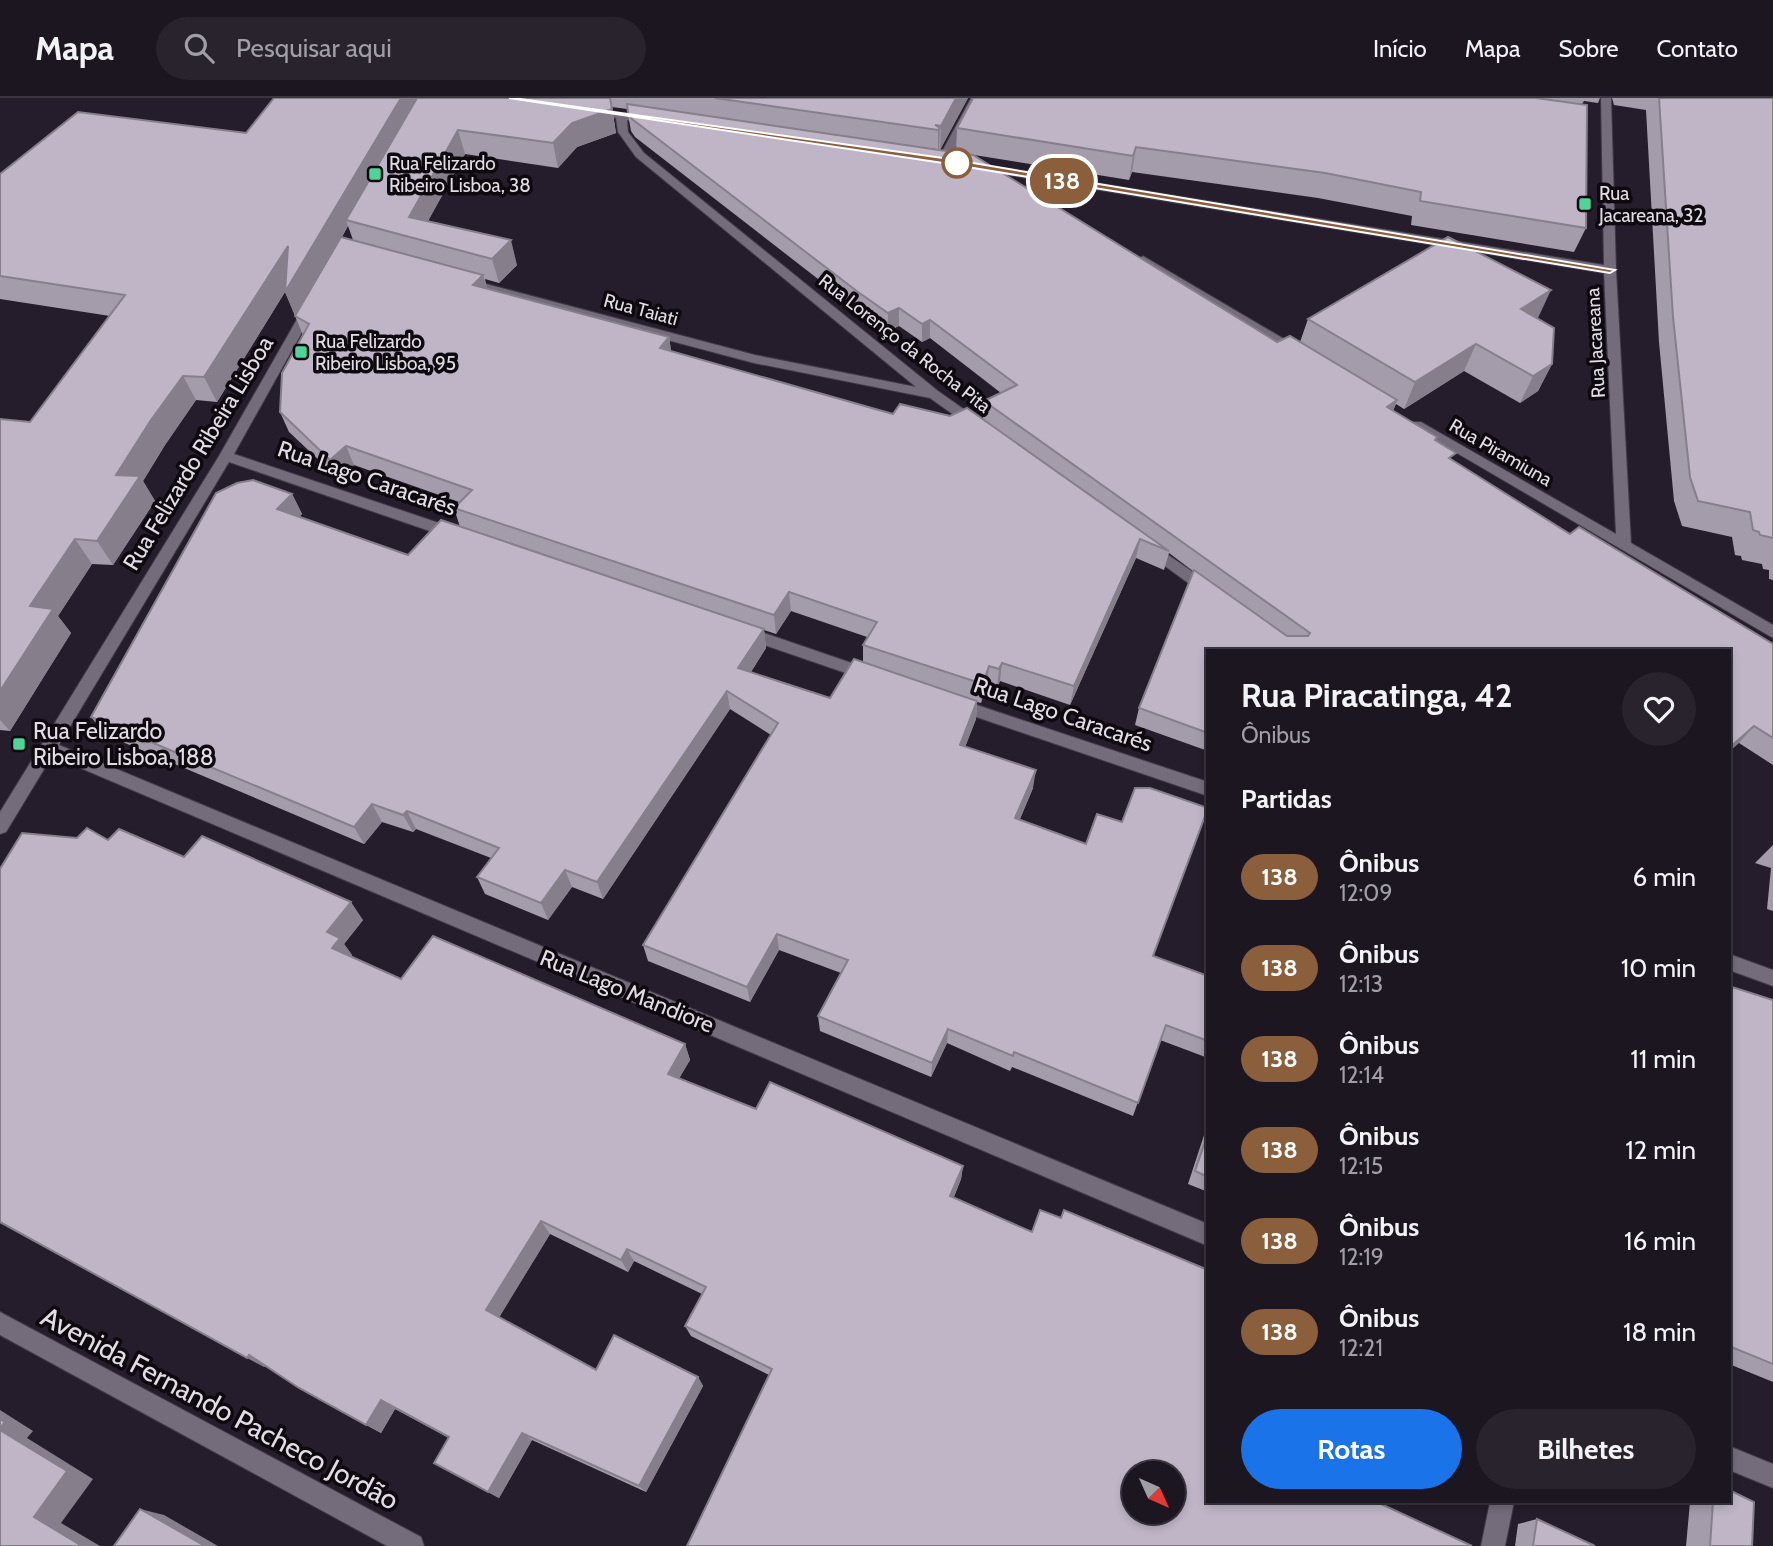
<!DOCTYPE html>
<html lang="pt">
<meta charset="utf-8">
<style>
body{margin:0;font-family:Cabin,sans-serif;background:#29232d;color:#f1f3f6;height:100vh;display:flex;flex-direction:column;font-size:26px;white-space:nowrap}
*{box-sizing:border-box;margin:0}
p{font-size:23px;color:#a09fa5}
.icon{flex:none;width:38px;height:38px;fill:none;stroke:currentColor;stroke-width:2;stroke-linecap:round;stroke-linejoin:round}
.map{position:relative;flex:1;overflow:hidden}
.details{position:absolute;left:1206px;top:551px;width:525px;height:854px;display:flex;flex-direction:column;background:#1c1620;border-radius:0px;box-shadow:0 4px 10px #0003,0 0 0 2px #3a353e}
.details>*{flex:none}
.badge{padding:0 14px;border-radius:23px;font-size:24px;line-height:46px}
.needle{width:46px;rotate:135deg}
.buttons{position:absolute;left:1122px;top:1363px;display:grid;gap:14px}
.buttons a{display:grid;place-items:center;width:63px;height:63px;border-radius:50%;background:#1c1620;box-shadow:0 4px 10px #0003,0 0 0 2px #3a353e;font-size:35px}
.map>.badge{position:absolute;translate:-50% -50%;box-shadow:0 0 0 4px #fff}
h2{padding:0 35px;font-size:26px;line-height:63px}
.round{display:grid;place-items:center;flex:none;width:74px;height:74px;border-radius:37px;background:#29232d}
.summary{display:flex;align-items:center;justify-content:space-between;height:119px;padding:0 35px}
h1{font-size:33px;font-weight:700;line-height:52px}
.cta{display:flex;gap:14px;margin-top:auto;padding:14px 35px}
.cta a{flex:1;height:80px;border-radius:42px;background:#1a73e8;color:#fff;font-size:28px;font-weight:700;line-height:80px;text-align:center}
.cta a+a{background:#29232d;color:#f1f3f6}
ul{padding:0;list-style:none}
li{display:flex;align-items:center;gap:21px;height:91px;padding:0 35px}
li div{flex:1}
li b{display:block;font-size:26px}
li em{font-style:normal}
li .badge{min-width:77px;font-weight:700;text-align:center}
header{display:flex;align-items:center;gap:42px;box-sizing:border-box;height:98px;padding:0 35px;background:#1c1620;border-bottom:2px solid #3a353e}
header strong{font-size:33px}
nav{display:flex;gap:38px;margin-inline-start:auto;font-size:24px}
.search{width:490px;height:63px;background:#29232d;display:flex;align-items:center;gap:18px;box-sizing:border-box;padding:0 24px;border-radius:38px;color:#a09fa5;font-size:26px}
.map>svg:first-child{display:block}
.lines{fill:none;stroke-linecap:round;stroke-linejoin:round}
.street-casing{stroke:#413a46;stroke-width:2}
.secondary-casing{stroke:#413a46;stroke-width:2}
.street{fill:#746b7b;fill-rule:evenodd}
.secondary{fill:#746b7b;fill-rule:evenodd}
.wall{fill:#a49cab;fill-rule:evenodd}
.shaded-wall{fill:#867f8b}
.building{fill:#bfb5c7;stroke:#867f8b;stroke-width:2;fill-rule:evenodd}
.line{fill:#8b5e3c;stroke:#fff;stroke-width:2}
.stop-dot{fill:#fff;stroke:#8b5e3c;stroke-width:3.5}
.poi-dot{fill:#4ed399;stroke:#0d090f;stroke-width:2.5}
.labels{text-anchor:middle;stroke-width:7;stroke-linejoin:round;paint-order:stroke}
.far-poi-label{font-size:19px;fill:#e2dce6;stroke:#0d090f;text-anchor:start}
.far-street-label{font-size:19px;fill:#e2dce6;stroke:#0d090f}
.street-label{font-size:23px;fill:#e2dce6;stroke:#0d090f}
.poi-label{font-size:23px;fill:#e2dce6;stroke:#0d090f;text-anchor:start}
.near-street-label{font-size:28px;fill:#e2dce6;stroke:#0d090f}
</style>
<header>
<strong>Mapa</strong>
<div class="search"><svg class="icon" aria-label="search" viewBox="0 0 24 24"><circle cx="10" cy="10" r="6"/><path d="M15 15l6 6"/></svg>Pesquisar aqui</div>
<nav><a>Início</a><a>Mapa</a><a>Sobre</a><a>Contato</a></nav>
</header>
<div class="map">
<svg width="1773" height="1448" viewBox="0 0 1773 1448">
<rect width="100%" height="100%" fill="#251d2b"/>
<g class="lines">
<defs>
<g id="street">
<polygon points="971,0 981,0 949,63 939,65 937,63"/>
<polygon points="1601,0 1611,0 1616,172 1631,445 1773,527 1773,540 1409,327 1411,324 1421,324 1616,436 1604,175 978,72 972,69 978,66 1604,167"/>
<polygon points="590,10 656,20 657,22 652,25 627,22 628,34 644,55 938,293 982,324 982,330 972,330 930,300 754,265 460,187 460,181 464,180 755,257 916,289 636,59 618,34 616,20 586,15 586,11"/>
<polygon points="1143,158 1301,251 1302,254 1301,257 1291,257 1139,165 1137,162"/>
<polygon points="310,205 316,209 234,356 460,432 462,436 455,441 450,440 229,364 59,647 1208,1126 1208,1148 52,658 6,734 0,736 0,714 219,358 304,209"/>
<polygon points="1148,443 1216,490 1219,494 1216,498 1206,498 1143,452 1141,448 1143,444"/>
<polygon points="744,528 875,573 877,577 869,583 738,538 736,534 738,530"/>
<polygon points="956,600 1208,684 1208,698 950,610 948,606"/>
<polygon points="1729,856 1773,872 1773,888 1729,872"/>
<polygon points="1729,1348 1773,1366 1773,1390 1729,1372"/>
<polygon points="1490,1404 1514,1404 1505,1448 1481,1448"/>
</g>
<polygon id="secondary" points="0,1214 421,1439 424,1448 387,1448 0,1237"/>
</defs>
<!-- street casing -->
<use href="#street" class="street-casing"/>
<!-- secondary casing -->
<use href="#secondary" class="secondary-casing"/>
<!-- street -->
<use href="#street" class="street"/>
<!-- secondary -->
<use href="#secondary" class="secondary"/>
</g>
<!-- wall -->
<g class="wall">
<path d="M274,0H968L940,52L956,54L957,30L973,0H1600L1598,5L1584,3L1582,6L1586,130L1574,154L1411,127L1412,118L1318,100L1132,74L1129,82L974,57L1277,244H1300L1308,221L1538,220H1537L1552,266L1538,293L1520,305L1464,273L1404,311L1396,306L1393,313L1435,342L1453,363L1570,436L1773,546V667L1739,645L1208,553V653L1135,627L1139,610L1193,473L1169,455L1164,472L1136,460L1070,607L1000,583L997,590L987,587L981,605L977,604L976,621L965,649L1033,690L1020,721L1153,858L1208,879V960L1160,942L1133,1018L1012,969L1010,973L947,945L931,979L820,933L818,918L841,875L779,852L750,904L648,863L643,847L771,637L730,611L603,801L572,789L548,822L485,796L477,779L491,760L416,731L413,734L382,724L364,746L106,637L91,619L292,396L302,416L299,419L408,457L460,429L454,410L459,404L354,367L339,381L289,334L280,314L303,237L285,194L217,304L196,302L165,347L143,383L155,403L113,467L92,466L58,518L71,535L10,633L0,632V321L30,324L110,218L0,201V76L246,35ZM612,9L627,11L631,33L635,39L858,212L888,233L899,228L922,244L930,240L1001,295L984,303L983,321L893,316L671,253L669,239L487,191L485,181L499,185L517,167L428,123L465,56L558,70L577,49L616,35ZM348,128L353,142L342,139ZM791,513L867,539L863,547V565L830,600L751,574L766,550L764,532L776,536Z"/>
<polygon points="1612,0 1773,0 1773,482 1769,481 1769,472 1763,471 1762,466 1742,462 1741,458 1735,457 1732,439 1682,428 1674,403 1659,244 1646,12 1614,7"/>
<polygon points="77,740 108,742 184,759 363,822 344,846 352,857 351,859 401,881 685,946 690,962 679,980 756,1011 963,1068 961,1081 954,1099 1032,1134 1061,1120 1208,1172 769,1277 691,1238 685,1228 702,1196 634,1163 628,1174 550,1136 499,1219 596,1272 698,1279 703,1288 646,1394 532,1342 499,1400 434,1365 449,1340 395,1311 381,1335 299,1290 265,1268 264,1269"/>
<polygon points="1773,747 1773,813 1767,811 1771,770 1755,765"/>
<polygon points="1729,888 1773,902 1773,1284 1729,1266"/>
<polygon points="1208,1025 1208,1094 1188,1086"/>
<polygon points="1690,1404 1729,1404 1752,1448 1686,1448"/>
<polygon points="1537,1421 1595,1448 1515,1448 1518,1426"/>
</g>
<!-- shaded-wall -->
<g class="shaded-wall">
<polygon points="401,0 422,0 346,122 348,128 296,219 285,194 217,304 204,279 288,148"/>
<polygon points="610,0 616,35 577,49 558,70 553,45 572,25"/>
<polygon points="956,0 968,0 940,52 941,28"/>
<polygon points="940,30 939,54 938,56 938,32"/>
<polygon points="458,32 465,56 418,141 409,119"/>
<polygon points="1136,49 1132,74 1129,82 1133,58"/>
<polygon points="511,142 517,167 499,185 492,161"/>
<polygon points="483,177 489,196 473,187"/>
<polygon points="1551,192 1538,220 1509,238 1521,211"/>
<polygon points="899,210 899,228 888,233 888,215"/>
<polygon points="930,222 930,240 922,244 922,226"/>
<polygon points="669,239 672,259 660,250"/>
<polygon points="1476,246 1464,273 1404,311 1415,284"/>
<polygon points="1552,266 1538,293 1520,305 1533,278"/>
<polygon points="183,278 196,302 165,347 143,383 155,403 113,467 97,443 116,377 151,322"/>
<polygon points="1397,302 1390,320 1387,309"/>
<polygon points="346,348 354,367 339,381 330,362"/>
<polygon points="292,396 302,416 287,430 277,411"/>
<polygon points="75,441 92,466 58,518 71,535 10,633 0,622 0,593 30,508"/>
<polygon points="1140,441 1136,460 1070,607 1074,588"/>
<polygon points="789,494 791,513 776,536 774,517"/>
<polygon points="764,531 766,550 741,589 738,570"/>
<polygon points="1002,565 1000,583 997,590 999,571"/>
<polygon points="989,568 987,587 981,605 983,586"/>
<polygon points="727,593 730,611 603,801 597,784"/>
<polygon points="977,603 976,621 959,665 960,647"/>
<polygon points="1754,628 1739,645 1729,654 1729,650"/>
<polygon points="1036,672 1033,690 1013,737 1015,720"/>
<polygon points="372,706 382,724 364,746 354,729"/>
<polygon points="407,713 416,731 413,734 403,717"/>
<polygon points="565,772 572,789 548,822 541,805"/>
<polygon points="351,804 363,822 344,846 352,857 344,868 332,850 327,834"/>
<polygon points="777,836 779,852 750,904 747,889"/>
<polygon points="948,931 947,945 931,979 932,965"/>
<polygon points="685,946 690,962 673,991 668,976"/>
<polygon points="963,1068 961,1081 949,1111 950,1098"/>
<polygon points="541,1123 550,1136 497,1223 486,1212"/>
<polygon points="627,1151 634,1163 628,1174 621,1162"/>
<polygon points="249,1257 266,1267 264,1269 247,1260"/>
<polygon points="698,1279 703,1288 646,1394 639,1388"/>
<polygon points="381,1302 395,1311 381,1335 366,1327"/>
<polygon points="0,1312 33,1333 27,1340 93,1381 61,1425 100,1448 82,1448 34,1419 0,1332"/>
<polygon points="522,1335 532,1342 499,1400 488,1394"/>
<polygon points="140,1411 164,1417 218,1448 205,1448"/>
</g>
<!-- building -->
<g class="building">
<polygon points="274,0 401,0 285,194 288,148 204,279 183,278 151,322 116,377 140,378 97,443 75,441 30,508 53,511 0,593 0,321 30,324 125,197 0,178 0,76 78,14 246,35"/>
<polygon points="417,0 610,0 612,11 572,25 553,45 458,32 409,119 511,142 492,161 346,122"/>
<polygon points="715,0 956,0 941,28 935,27 940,30 938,32"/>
<polygon points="973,0 1536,0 1587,7 1586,130 1420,103 1421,94 1325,75 1136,49 1133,58 957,30"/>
<polygon points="1659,0 1773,0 1773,440 1760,437 1759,434 1753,432 1750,414 1698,403 1690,379 1673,219"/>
<polygon points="627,6 973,57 1277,244 1290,238 1397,302 1387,309 1437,339 1435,342 1456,355 1449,360 1570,436 1579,429 1773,546 1773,640 1754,628 1729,650 1729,553 1208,553 1208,635 1139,610 1194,472 1287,538 1308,538 1310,535 984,303 1017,287 930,222 922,226 899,210 888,215 858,194 632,21 628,15"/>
<polygon points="341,139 483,177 473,187 669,239 660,250 893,316 900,306 950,318 967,310 1169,453 1140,441 1074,588 1002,565 999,571 989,568 983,586 863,547 877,524 789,494 774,517 454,410 472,392 346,348 330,362 280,314 282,275 309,226 295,218"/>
<polygon points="1448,139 1551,192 1521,211 1554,230 1552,266 1533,278 1476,246 1415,284 1308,221"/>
<polygon points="253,382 292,396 277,411 408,457 441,422 764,531 738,570 830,600 854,561 977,603 960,647 1036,672 1015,720 1086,746 1097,716 1122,724 1135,690 1150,690 1208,710 1153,858 1208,878 1208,943 1166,927 1138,1005 1014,954 1013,958 948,931 932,965 818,918 848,862 777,836 747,889 643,847 778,625 727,593 597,784 565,772 541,805 477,779 499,750 407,713 403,717 372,706 354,729 91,619 216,395 237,385"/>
<path d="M87,730L108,742L119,731L184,759L202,738L351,804L327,834L340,840L332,850L401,881L433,838L685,946L668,976L756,1011L770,984L963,1068L950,1098L1032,1134L1040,1112L1061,1120L1064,1112L1208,1172V1404H1381V1406L1472,1448H687L772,1271L685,1228L706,1189L627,1151L621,1162L541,1123L486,1212L596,1272L614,1237L698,1279L639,1388L522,1335L488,1394L434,1365L449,1339L381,1302L366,1327L299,1290L249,1257L247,1260L0,1124V771L22,735L77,740ZM1134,1376H1172V1414H1134Z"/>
<polygon points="1729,888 1773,902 1773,1266 1729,1248 1729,1250"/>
<polygon points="1208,1035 1208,1079 1195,1073"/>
<polygon points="0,1321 5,1324 0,1330"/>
<polygon points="0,1332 67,1373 34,1419 82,1448 0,1448"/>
<polygon points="1729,1392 1754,1404 1752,1448 1710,1448 1713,1404 1729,1404"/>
<polygon points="140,1411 205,1448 114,1448"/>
<polygon points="1537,1421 1595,1448 1533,1448"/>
</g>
<!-- line -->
<polygon class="line" points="509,0 513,0 943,60 1615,172 1610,175 943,65"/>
<!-- markers -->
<circle class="stop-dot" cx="957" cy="65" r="14"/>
<g class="poi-dot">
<rect x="368" y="69" width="14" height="14" rx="3.5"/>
<rect x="1578" y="99" width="14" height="14" rx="3.5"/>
<rect x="294" y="247" width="14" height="14" rx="3.5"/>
<rect x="12" y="639" width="14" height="14" rx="3.5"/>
</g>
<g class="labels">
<!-- far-poi labels -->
<g class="far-poi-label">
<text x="389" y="72">Rua Felizardo<tspan x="389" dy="22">Ribeiro Lisboa, 38</tspan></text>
<text x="1599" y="102">Rua<tspan x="1599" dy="22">Jacareana, 32</tspan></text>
<text x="315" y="250">Rua Felizardo<tspan x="315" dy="22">Ribeiro Lisboa, 95</tspan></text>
</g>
<!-- far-street labels -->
<g class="far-street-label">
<text transform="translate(641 211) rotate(15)" y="7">Rua Taiati</text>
<text transform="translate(905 245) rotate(38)" y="7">Rua Lorenço da Rocha Pita</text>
<text transform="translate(1595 245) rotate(-93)" y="7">Rua Jacareana</text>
<text transform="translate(1501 354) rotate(30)" y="7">Rua Piramiuna</text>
</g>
<!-- street labels -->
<g class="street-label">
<text transform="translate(198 355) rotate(-59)" y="8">Rua Felizardo Ribeira Lisboa</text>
<text transform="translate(367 380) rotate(19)" y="8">Rua Lago Caracarés</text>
<text transform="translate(1063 616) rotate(19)" y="8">Rua Lago Caracarés</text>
<text transform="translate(627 893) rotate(22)" y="8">Rua Lago Mandiore</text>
</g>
<!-- poi labels -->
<g class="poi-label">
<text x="33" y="641">Rua Felizardo<tspan x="33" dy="26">Ribeiro Lisboa, 188</tspan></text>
</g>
<!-- near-street labels -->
<g class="near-street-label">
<text transform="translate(220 1310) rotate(28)" y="10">Avenida Fernando Pacheco Jordão</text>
</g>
</g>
</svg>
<div class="buttons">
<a><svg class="needle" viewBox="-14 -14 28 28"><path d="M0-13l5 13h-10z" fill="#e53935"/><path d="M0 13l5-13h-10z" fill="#a09fa5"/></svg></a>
</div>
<b class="badge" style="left:1062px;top:83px;background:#8b5e3c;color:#fff">138</b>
<section class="details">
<div class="summary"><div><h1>Rua Piracatinga, 42</h1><p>Ônibus</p></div><a class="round"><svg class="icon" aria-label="heart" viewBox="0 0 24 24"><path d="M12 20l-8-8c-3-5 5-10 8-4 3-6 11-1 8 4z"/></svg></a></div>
<h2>Partidas</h2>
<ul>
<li><span class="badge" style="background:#8b5e3c;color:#fff">138</span><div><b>Ônibus</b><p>12:09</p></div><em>6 min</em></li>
<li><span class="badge" style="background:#8b5e3c;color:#fff">138</span><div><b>Ônibus</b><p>12:13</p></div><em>10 min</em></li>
<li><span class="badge" style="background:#8b5e3c;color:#fff">138</span><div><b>Ônibus</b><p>12:14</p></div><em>11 min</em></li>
<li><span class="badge" style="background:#8b5e3c;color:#fff">138</span><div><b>Ônibus</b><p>12:15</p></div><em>12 min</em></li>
<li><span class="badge" style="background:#8b5e3c;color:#fff">138</span><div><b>Ônibus</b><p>12:19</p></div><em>16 min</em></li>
<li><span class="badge" style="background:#8b5e3c;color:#fff">138</span><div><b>Ônibus</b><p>12:21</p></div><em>18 min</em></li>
</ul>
<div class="cta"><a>Rotas</a><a>Bilhetes</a></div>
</section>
</div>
